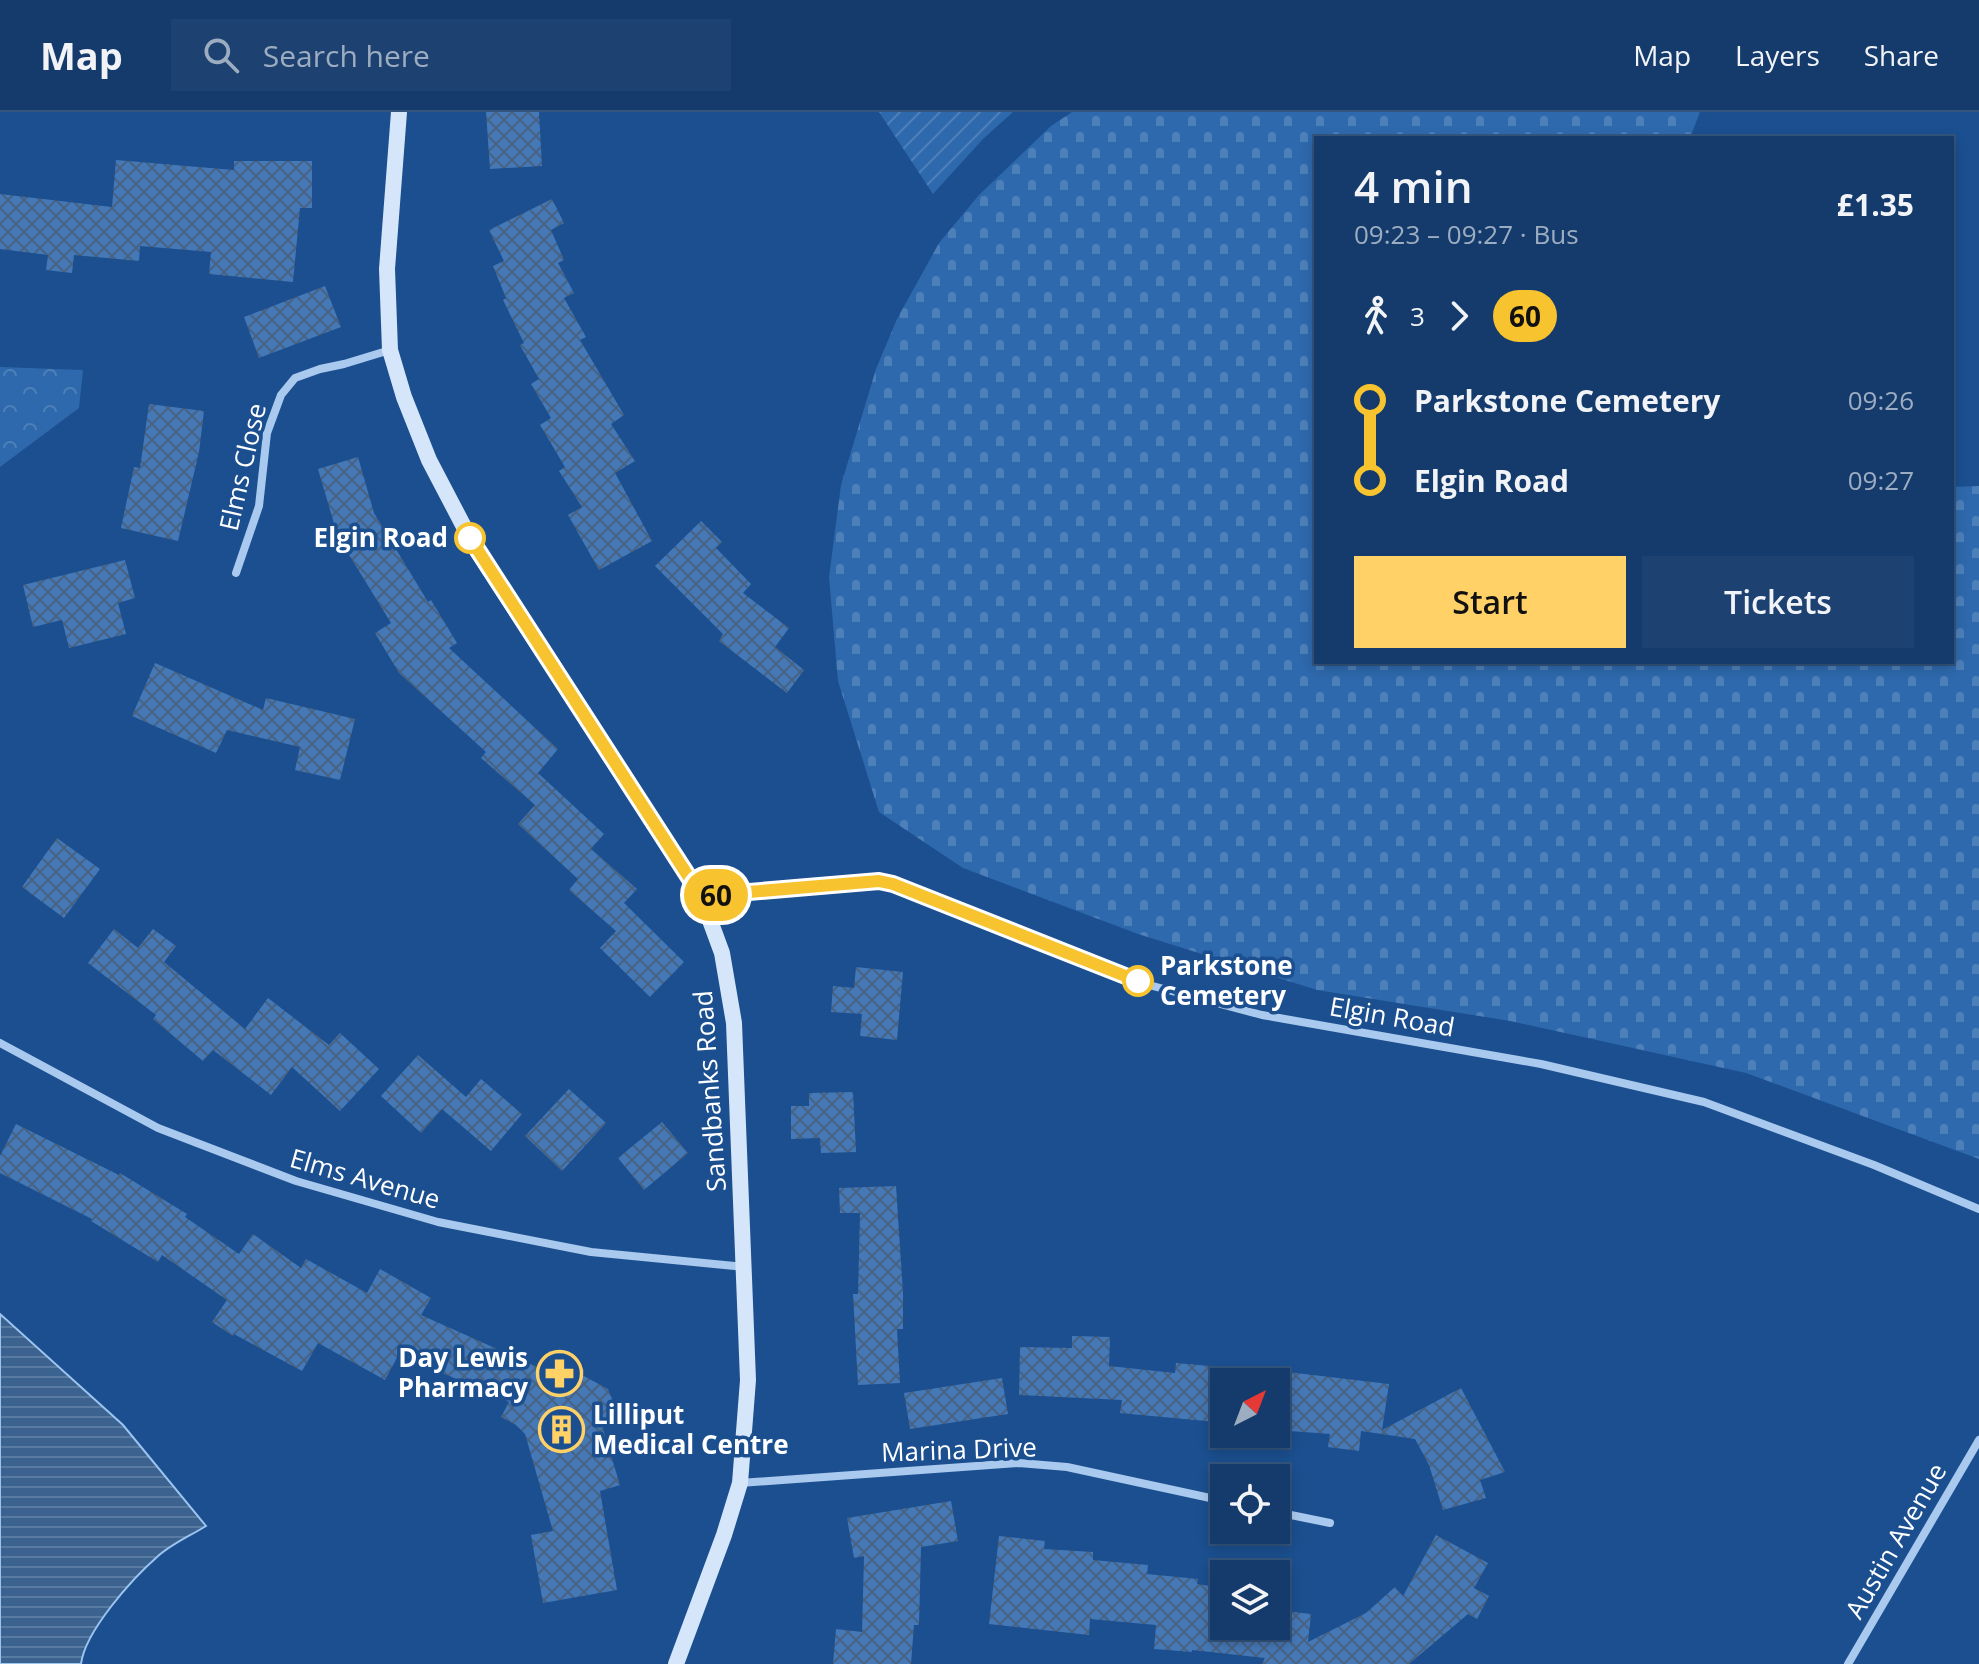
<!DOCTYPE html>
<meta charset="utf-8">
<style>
body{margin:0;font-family:"Open Sans",sans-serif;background:#1d4271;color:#f1f3f6;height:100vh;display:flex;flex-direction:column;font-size:30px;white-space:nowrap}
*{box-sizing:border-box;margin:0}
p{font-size:26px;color:#9dadc1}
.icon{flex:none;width:44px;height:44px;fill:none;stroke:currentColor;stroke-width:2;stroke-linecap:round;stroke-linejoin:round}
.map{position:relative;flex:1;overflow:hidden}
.drawer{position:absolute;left:1314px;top:24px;width:640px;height:528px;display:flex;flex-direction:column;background:#143b6b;border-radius:0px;box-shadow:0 4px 12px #0003,0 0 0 2px #33557e}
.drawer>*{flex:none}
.badge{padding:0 16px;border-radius:26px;font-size:28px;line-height:52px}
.needle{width:52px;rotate:42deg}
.buttons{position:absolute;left:1210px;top:1256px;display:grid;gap:16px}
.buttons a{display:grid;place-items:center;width:80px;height:80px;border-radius:0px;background:#143b6b;box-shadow:0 4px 12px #0003,0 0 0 2px #33557e;font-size:40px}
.map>.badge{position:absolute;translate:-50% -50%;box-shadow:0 0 0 4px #fff}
.legs{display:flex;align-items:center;gap:12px;height:88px;padding:0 40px;font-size:26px}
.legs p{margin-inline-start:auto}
.overview{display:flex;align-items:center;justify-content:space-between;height:136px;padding:0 40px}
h1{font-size:44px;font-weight:600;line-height:60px}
.action{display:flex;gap:16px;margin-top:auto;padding:16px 40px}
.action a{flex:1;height:92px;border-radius:0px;background:#ffd166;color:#111;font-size:32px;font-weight:600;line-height:92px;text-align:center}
.action a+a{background:#1d4271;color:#f1f3f6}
ul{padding:0 40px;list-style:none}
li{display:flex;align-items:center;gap:28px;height:80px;font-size:30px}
li i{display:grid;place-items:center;width:12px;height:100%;margin:0 10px;background:currentColor}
li i::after{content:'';width:20px;height:20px;margin:-10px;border:6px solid;border-radius:50%;background:#143b6b}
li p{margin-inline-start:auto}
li:first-child i{background:linear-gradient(#0000 50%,currentColor 0)}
li:last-child i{background:linear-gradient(currentColor 50%,#0000 0)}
header{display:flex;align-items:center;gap:48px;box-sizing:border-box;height:112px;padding:0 40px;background:#143b6b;border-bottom:2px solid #33557e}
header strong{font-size:38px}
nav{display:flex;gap:44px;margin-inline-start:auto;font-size:28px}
.search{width:560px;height:72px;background:#1d4271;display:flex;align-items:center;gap:20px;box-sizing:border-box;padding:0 28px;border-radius:0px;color:#9dadc1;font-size:30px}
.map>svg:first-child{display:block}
.cemetery{fill:url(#cemetery-stones)}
.park{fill:url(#park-crowns)}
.garden{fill:url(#garden-furrows)}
.water{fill:url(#water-rules);stroke:#9cc4f0;stroke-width:2}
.building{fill:url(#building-cross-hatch)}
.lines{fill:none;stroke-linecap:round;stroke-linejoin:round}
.minor{stroke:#a9c9ee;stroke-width:8}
.secondary{stroke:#d6e6fa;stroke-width:16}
.line-1-casing{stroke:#fff;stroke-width:18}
.line-1{stroke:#f7c32f;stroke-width:12}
.stop-1-dot{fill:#fff;stroke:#f7c32f;stroke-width:4}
.labels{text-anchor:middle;stroke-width:7;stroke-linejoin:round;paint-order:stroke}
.street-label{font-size:26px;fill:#fff;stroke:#1b4f8f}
.stop-label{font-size:26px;font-weight:bold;fill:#fff;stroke:#1b4f8f;text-anchor:end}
.poi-label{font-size:26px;font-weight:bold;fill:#fff;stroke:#1b4f8f;text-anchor:end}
</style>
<header>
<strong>Map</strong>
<div class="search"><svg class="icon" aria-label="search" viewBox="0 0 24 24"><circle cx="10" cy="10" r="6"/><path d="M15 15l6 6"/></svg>Search here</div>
<nav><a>Map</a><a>Layers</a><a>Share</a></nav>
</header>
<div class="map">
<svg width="1979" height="1552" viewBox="0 0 1979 1552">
<defs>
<pattern id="cemetery-stones" width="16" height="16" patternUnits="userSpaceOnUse" patternTransform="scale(2)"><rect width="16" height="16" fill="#2e69ad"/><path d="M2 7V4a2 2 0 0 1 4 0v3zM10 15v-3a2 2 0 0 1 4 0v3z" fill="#4d80b9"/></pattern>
<pattern id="park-crowns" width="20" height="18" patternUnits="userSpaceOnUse" patternTransform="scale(2)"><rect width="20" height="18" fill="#2e69ad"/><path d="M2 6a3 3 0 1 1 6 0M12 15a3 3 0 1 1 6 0" fill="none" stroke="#4d80b9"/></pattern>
<pattern id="garden-furrows" width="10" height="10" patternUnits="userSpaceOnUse" patternTransform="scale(2)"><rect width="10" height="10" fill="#2e69ad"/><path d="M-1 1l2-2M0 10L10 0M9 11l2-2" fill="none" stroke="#4d80b9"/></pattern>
<pattern id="water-rules" width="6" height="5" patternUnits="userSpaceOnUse" patternTransform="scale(2)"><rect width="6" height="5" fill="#3c6290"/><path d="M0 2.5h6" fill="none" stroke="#597aa1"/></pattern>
<pattern id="building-cross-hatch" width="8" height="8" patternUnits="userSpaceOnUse" patternTransform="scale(2)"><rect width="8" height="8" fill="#4478b7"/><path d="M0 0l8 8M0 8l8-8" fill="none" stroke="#486282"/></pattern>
</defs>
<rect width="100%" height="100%" fill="#1b4f8f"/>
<!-- cemetery -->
<polygon class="cemetery" points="1072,0 1700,0 1690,26 1316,26 1316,550 1952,550 1952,375 1979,374 1979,1047 1746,961 1510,909 1317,878 1138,822 963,756 879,700 838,569 829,465 841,373 876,257 897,207 939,131 979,83 1051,14"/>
<!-- park -->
<polygon class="park" points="0,255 83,258 79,296 0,355"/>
<!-- garden -->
<polygon class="garden" points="879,0 1013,0 983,27 933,82"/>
<!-- water -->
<path class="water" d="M0,1202L123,1313L206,1414C190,1424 171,1432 157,1445C133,1466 85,1519 81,1552H0Z"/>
<!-- building -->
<g class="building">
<polygon points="486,0 539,0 542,54 490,57"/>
<polygon points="116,48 234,58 234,49 312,49 312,96 300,96 293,170 209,162 211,140 140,134 139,149 74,143 72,161 46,158 48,143 0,137 0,82 112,95"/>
<polygon points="552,87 564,111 551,118 564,148 558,151 574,181 564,186 586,225 580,228 624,303 611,312 635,349 615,361 652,429 599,458 568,403 582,395 559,359 565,355 540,313 551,306 531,272 539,267 520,233 524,231 503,188 506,186 493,154 504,149 489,118"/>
<polygon points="325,174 341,215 259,246 244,205"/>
<polygon points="149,292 204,299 199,340 178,429 121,416 134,355 140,356"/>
<polygon points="358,345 374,401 428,490 431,488 457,531 449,536 558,637 538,661 604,722 591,737 637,777 624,791 684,850 650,885 600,836 616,819 569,778 578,767 518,712 535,693 481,646 486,640 399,561 375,521 391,511 338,425 318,357"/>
<polygon points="701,409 722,430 716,436 751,472 743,481 789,516 775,535 804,558 787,581 719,529 723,522 655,454"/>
<polygon points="125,448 135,486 118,491 126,522 69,536 62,508 33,515 23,473"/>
<polygon points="155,551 263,598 266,586 355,607 340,668 295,658 300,635 227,618 216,641 132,604"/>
<polygon points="57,726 100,757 64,806 22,775"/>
<polygon points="114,817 138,836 153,817 176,834 164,850 245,917 268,886 329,933 340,921 379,957 340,999 292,955 271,983 213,938 203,949 153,907 156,903 88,851"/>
<polygon points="856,855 903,860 897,928 860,924 862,902 831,900 833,874 854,876"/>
<polygon points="418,943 466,985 481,967 522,1002 491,1039 442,997 421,1021 381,984"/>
<polygon points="569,977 606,1011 562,1059 525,1024"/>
<polygon points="853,980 856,1040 821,1041 820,1026 791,1027 791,994 809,994 809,981"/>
<polygon points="662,1010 688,1041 644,1078 618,1046"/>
<polygon points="16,1012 119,1063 120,1061 187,1102 185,1105 239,1142 253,1122 301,1156 306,1147 367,1181 380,1157 431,1186 421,1203 540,1256 549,1239 584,1258 582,1263 608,1277 612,1287 614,1294 603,1317 620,1373 600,1379 617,1478 543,1491 531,1423 553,1419 525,1322 516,1313 501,1305 509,1290 399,1242 385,1268 318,1231 302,1259 234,1222 233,1224 212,1210 227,1188 162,1143 158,1150 91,1109 92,1107 0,1061 0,1044"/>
<polygon points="896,1074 903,1181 903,1217 897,1217 900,1271 858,1273 853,1182 858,1182 860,1101 840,1101 839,1076"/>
<polygon points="1072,1224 1110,1225 1109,1254 1175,1261 1176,1251 1221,1255 1216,1310 1120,1301 1122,1288 1019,1283 1020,1235 1072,1236"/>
<polygon points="1279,1259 1389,1272 1382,1318 1461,1276 1505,1360 1480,1368 1486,1386 1443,1398 1429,1353 1415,1327 1361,1319 1359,1339 1328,1335 1330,1322 1276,1318"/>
<polygon points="1002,1266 1008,1302 910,1317 904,1281"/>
<polygon points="951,1389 958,1429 921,1435 919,1513 914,1513 911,1552 833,1552 836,1517 862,1520 864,1444 854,1446 847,1406"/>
<polygon points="1436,1423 1488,1451 1474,1476 1489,1484 1477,1507 1468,1502 1409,1552 1262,1552 1265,1546 1192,1538 1192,1540 1154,1537 1156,1513 1090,1507 1089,1523 989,1512 999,1424 1045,1429 1044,1437 1093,1440 1093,1448 1148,1453 1147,1462 1198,1467 1197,1472 1224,1476 1224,1514 1276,1514 1276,1498 1311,1502 1308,1530 1366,1501 1395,1475 1403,1484"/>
</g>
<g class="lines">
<!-- minor -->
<g class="minor">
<polyline points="236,461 259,394 267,321 281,283 295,266 320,257 344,252 390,238"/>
<polyline points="701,784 879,769 893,772 1149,873 1262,903 1541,952 1704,990 1874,1053 1979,1097"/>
<polyline points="0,931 158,1016 296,1069 438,1110 591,1140 745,1155"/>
<polyline points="740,1371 1019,1351 1067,1355 1224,1389"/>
<polyline points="1276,1400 1330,1411"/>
<polyline points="1848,1552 1979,1328"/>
</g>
<!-- secondary -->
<polyline class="secondary" points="399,0 387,157 390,238 404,285 429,348 474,434 701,784 722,841 734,911 748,1268 740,1371 724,1423 676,1552"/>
</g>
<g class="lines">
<defs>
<polyline id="line-1" points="470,426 701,784 879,769 893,772 1138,869"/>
</defs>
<!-- line-1 casing -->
<use href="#line-1" class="line-1-casing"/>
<!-- line-1 -->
<use href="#line-1" class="line-1"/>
</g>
<!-- icons -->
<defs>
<symbol id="pharmacy-ring" viewBox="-11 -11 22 22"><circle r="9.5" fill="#1b4f8f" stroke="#ffd166" stroke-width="1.5"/><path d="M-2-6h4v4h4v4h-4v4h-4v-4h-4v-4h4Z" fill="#ffd166"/></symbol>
<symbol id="building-ring" viewBox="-11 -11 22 22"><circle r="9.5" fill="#1b4f8f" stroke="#ffd166" stroke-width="1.5"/><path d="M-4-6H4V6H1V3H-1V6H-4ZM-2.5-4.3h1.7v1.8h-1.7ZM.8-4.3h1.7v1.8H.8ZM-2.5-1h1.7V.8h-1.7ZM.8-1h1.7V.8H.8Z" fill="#ffd166"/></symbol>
</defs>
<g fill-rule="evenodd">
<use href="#pharmacy-ring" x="534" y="1236" width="51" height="51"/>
<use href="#building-ring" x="536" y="1292" width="51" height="51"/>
</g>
<!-- markers -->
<g class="stop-1-dot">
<circle cx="470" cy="426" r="14"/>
<circle cx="1138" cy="869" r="14"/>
</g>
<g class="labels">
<!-- street labels -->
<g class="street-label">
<text transform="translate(243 355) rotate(-77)" y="9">Elms Close</text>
<text transform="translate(1392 905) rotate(10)" y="9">Elgin Road</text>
<text transform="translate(710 979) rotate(-94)" y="9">Sandbanks Road</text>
<text transform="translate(365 1067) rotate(16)" y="9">Elms Avenue</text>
<text transform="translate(959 1338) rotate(-2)" y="9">Marina Drive</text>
<text transform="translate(1896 1429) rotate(-60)" y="9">Austin Avenue</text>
</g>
<!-- stop labels -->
<g class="stop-label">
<text x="448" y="435">Elgin Road</text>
<text x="1160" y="863" text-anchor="start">Parkstone<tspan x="1160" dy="30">Cemetery</tspan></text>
</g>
<!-- poi labels -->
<g class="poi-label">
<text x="528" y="1255">Day Lewis<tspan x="528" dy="30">Pharmacy</tspan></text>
<text x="593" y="1312" text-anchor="start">Lilliput<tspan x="593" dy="30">Medical Centre</tspan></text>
</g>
</g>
</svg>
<div class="buttons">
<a><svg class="needle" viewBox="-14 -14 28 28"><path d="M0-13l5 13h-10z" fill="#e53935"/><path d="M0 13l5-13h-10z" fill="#9dadc1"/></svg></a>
<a><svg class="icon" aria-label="locate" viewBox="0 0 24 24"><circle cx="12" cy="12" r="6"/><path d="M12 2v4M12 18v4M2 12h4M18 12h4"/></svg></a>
<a><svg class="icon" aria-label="layers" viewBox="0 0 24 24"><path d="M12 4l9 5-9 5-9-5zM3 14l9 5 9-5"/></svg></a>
</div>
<b class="badge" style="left:716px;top:783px;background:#f7c32f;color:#111">60</b>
<section class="drawer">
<div class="overview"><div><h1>4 min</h1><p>09:23 – 09:27 · Bus</p></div><b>£1.35</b></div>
<div class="legs"><svg class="icon" aria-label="walk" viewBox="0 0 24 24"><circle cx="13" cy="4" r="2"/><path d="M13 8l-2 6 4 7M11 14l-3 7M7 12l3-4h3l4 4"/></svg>3<svg class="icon" aria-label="forward" viewBox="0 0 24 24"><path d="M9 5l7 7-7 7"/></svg><b class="badge" style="background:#f7c32f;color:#111">60</b></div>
<ul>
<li><i style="color:#f7c32f"></i><b>Parkstone Cemetery</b><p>09:26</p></li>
<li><i style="color:#f7c32f"></i><b>Elgin Road</b><p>09:27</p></li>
</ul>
<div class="action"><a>Start</a><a>Tickets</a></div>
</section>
</div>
